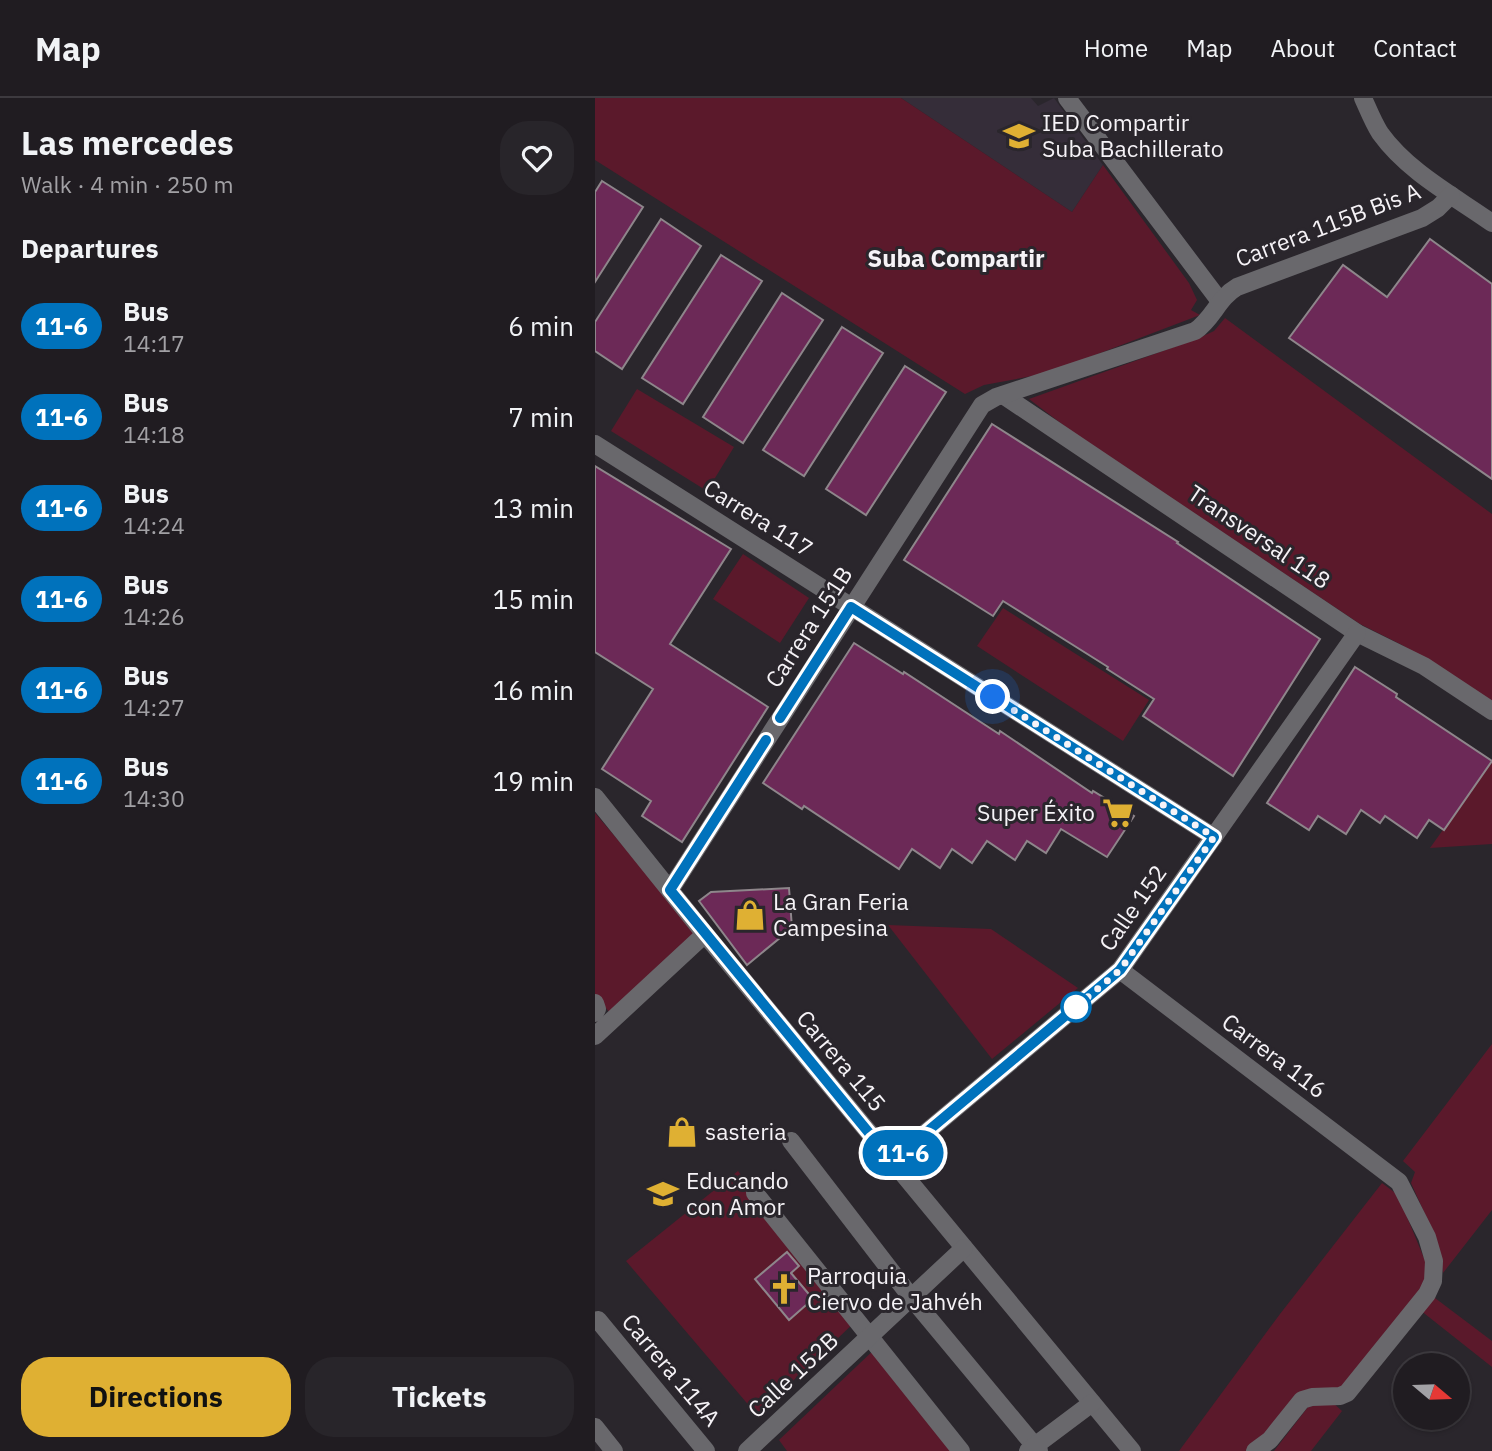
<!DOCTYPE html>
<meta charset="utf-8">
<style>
body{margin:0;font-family:"IBM Plex Sans",sans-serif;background:#28252a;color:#f1f3f6;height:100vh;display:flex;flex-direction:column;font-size:26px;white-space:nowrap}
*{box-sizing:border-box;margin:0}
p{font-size:23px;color:#a2a1a5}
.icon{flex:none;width:38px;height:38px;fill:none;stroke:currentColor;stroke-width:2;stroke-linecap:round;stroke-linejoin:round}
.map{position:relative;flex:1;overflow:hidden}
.details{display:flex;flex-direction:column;background:#201c21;width:595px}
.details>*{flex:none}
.badge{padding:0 14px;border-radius:23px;font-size:24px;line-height:46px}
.needle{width:46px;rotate:109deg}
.controls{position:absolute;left:798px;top:1255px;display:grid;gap:14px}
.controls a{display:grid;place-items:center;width:77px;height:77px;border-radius:50%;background:#201c21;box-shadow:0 2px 5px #0004,0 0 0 2px #3d3a3f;font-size:35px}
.you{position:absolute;width:35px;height:35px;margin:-18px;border:5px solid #fff;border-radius:50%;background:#1a73e8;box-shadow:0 0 0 10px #1a73e833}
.map>.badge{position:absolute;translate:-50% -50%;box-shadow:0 0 0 4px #fff}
h2{padding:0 21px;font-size:26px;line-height:63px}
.round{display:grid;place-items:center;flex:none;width:74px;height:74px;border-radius:28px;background:#28252a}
.overview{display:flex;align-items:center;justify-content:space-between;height:119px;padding:0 21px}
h1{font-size:33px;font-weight:700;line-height:52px}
.action{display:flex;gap:14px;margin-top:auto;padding:14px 21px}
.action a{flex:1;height:80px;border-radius:28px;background:#dfb033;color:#111;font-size:28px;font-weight:700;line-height:80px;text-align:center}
.action a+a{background:#28252a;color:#f1f3f6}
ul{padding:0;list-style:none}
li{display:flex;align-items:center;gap:21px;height:91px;padding:0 21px}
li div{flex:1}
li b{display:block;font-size:26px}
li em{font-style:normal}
li .badge{min-width:77px;font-weight:700;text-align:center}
header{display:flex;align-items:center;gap:42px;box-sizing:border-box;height:98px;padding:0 35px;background:#201c21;border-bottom:2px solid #3d3a3f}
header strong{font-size:33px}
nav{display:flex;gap:38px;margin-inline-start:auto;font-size:24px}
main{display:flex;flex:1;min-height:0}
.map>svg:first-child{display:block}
.built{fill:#352d39}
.green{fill:#5b192b}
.building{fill:#6c2957;stroke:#8e868b;stroke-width:2}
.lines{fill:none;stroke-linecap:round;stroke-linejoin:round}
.minor{stroke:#69686c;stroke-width:18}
.line-casing{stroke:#fff;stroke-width:16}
.line{stroke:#0072bc;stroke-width:10}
.walk{stroke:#f6f3f7;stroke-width:7;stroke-dasharray:0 12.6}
.stop-dot{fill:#fff;stroke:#0072bc;stroke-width:3.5}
.labels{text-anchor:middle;stroke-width:6;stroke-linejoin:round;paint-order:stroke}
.poi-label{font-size:23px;fill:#f6f3f7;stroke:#2a262c;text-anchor:start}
.street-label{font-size:23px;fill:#f6f3f7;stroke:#2a262c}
.neighbourhood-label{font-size:24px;font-weight:bold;fill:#f6f3f7;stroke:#2a262c}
</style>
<header>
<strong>Map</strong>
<nav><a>Home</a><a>Map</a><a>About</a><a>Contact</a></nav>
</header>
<main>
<section class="details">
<div class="overview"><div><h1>Las mercedes</h1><p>Walk · 4 min · 250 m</p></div><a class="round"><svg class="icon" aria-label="heart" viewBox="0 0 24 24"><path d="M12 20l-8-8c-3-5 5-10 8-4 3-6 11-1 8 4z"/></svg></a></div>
<h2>Departures</h2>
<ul>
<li><span class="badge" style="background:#0072bc;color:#fff">11-6</span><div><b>Bus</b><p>14:17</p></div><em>6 min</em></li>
<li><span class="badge" style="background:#0072bc;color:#fff">11-6</span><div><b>Bus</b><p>14:18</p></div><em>7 min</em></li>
<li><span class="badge" style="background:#0072bc;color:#fff">11-6</span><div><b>Bus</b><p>14:24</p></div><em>13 min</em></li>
<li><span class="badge" style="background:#0072bc;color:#fff">11-6</span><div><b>Bus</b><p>14:26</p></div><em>15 min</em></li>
<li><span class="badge" style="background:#0072bc;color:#fff">11-6</span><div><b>Bus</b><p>14:27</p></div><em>16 min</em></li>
<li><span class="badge" style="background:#0072bc;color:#fff">11-6</span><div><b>Bus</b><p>14:30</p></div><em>19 min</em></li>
</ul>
<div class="action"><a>Directions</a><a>Tickets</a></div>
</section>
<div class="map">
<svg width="897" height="1353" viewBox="0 0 897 1353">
<rect width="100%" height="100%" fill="#2a262c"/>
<!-- built -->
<polygon class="built" points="306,0 436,0 443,8 459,0 508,67 477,114"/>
<!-- green -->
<g class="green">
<polygon points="0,0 306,0 477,114 508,67 594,185 602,202 596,212 605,217 453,275 389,287 370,296 0,62"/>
<polygon points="630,220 897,416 897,605 807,547 765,526 476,333 434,301 604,240 619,233"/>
<polygon points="42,291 139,349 112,393 16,333"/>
<polygon points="148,456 214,500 185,545 118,501"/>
<polygon points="408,510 554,602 528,643 382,548"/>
<polygon points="897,663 897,746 835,750"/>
<polygon points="0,715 102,835 15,915 0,897"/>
<polygon points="293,827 396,831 483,890 397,961"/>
<polygon points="897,946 897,1112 848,1175 842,1143 816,1085 820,1074 808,1063"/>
<polygon points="143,1073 261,1223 162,1317 31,1163"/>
<polygon points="787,1085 803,1097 831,1165 833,1184 749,1291 704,1297 654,1353 584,1353 685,1216"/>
<polygon points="836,1197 897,1243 897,1269 825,1212"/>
<polygon points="282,1249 366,1353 192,1353 184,1342"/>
<polygon points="737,1304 747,1313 716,1353 679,1353 713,1309"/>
</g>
<!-- building -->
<g class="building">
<polygon points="7,83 48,109 0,184 0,94"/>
<polygon points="66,121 106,148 27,271 0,253 0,224"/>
<polygon points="835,141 897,186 897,381 694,240 748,167 792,199"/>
<polygon points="126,157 167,183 88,306 47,280"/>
<polygon points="187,195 228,222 148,345 108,319"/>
<polygon points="247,229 288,255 209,378 168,352"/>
<polygon points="310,268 351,294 271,417 231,391"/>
<polygon points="397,326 583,444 582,445 725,541 638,678 548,618 559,601 512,571 513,569 408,503 398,518 309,462"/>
<polygon points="0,368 136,451 75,546 173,609 87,744 47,718 56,703 7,671 58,591 0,554"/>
<polygon points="259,545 308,576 309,574 404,636 405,633 497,695 498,693 539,718 512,759 466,731 451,755 432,743 420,762 392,743 377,765 357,751 345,770 317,751 304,771 209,708 207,711 168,685"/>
<polygon points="760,569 802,596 801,599 897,663 849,732 834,722 822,740 790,718 785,725 766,712 751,736 723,718 714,732 672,705"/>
<polygon points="194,790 197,830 152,867 104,803 116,794"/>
<polygon points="192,1154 204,1168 196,1175 218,1201 194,1222 160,1181"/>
</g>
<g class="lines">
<!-- minor -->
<g class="minor">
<polyline points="472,0 624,202"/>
<path d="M768,0C773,11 778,24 785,35C813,74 859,98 897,125"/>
<polyline points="408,297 762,535 829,568 897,613"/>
<polyline points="0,346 619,739"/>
<polyline points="0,699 110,836 537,1353"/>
<path d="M75,792L387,307L401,299L600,233C618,221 623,200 642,189L827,120L843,110L856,97"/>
<polyline points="525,872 804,1084 832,1139 839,1163 838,1183 832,1196 752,1295 745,1298 717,1299 707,1302 675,1342 660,1353"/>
<polyline points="0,905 2,911 0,915"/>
<polyline points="0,938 110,836"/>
<polyline points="196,1043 316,1199 444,1353"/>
<polyline points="297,1063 525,872 762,535"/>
<polyline points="160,1095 366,1353"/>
<polyline points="3,1222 111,1353"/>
<polyline points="0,1329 19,1353"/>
<polyline points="152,1353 369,1150"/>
<polyline points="433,1353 497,1305"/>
</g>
</g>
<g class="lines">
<defs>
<polyline id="line" points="171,642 75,792 297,1063 525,872 619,739 256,509 185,620"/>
</defs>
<!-- line casing -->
<use href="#line" class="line-casing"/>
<!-- line -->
<use href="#line" class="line"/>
<!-- walk -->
<polyline class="walk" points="398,599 619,739 525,872 481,909"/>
</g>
<!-- icons -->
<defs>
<symbol id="school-bare" viewBox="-9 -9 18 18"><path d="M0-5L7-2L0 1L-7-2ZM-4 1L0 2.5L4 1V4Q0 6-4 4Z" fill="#dfb033" stroke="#2a262c" stroke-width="2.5" paint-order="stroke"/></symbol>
<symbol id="supermarket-bare" viewBox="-9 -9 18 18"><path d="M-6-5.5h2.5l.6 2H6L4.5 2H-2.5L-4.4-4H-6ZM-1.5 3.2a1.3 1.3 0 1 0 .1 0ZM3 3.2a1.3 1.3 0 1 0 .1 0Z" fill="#dfb033" stroke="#2a262c" stroke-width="2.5" paint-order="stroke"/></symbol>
<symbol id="shop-bare" viewBox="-9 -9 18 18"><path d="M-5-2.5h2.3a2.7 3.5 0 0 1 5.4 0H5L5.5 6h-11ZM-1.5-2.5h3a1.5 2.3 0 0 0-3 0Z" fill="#dfb033" stroke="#2a262c" stroke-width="2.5" paint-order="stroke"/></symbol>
<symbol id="church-bare" viewBox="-9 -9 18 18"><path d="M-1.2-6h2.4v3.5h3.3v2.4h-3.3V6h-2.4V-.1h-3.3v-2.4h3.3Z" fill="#dfb033" stroke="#2a262c" stroke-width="2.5" paint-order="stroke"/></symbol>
</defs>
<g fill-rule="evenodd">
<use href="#school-bare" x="402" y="16" width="44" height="44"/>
<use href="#supermarket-bare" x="501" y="693" width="44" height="44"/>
<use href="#shop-bare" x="133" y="795" width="44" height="44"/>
<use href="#shop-bare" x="65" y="1012" width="44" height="44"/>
<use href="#school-bare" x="46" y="1074" width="44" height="44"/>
<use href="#church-bare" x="167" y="1169" width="44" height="44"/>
</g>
<!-- markers -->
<circle class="stop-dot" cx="481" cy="909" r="14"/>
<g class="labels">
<!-- poi labels -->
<g class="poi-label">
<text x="447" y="33">IED Compartir<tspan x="447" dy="26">Suba Bachillerato</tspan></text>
<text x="500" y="723" text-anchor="end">Super Éxito</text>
<text x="178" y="812">La Gran Feria<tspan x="178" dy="26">Campesina</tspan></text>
<text x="110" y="1042">sasteria</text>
<text x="91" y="1091">Educando<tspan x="91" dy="26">con Amor</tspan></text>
<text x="212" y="1186">Parroquia<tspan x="212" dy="26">Ciervo de Jahvéh</tspan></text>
</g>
<!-- street labels -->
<g class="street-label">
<text transform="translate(733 127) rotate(-21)" y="8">Carrera 115B Bis A</text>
<text transform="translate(163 420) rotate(32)" y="8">Carrera 117</text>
<text transform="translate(664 439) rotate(34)" y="8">Transversal 118</text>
<text transform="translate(214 529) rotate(-57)" y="8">Carrera 151B</text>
<text transform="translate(538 810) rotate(-55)" y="8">Calle 152</text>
<text transform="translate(679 958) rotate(37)" y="8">Carrera 116</text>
<text transform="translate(246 963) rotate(50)" y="8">Carrera 115</text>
<text transform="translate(76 1272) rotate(50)" y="8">Carrera 114A</text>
<text transform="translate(198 1277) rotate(-43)" y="8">Calle 152B</text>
</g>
<!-- neighbourhood labels -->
<g class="neighbourhood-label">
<text x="361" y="169">Suba Compartir</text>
</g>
</g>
</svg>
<div class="controls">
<a><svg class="needle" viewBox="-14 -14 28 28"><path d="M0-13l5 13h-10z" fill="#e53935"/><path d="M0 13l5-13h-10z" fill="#a2a1a5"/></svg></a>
</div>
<div class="you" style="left:398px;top:599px"></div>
<b class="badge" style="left:308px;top:1055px;background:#0072bc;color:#fff">11-6</b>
</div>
</main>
